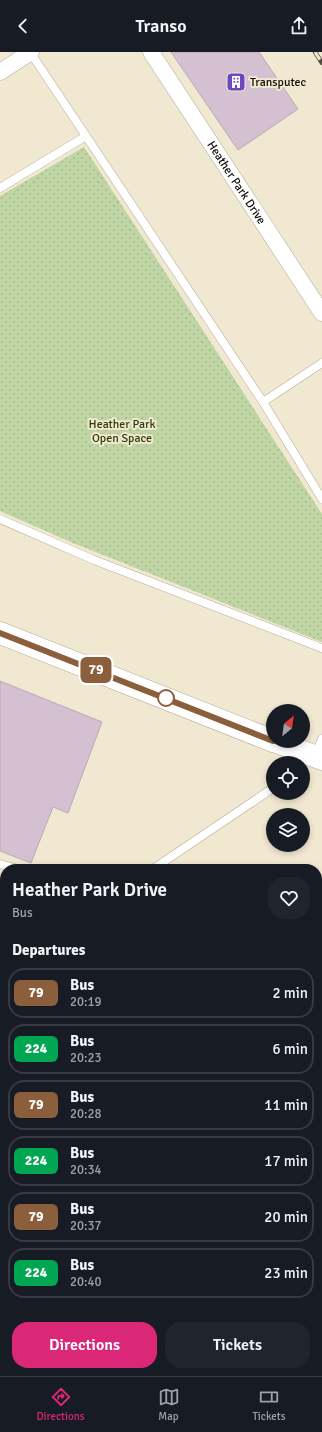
<!DOCTYPE html>
<style>
body{margin:0;font-family:Signika,sans-serif;background:#20242c;color:#f1f3f6;height:100vh;display:flex;flex-direction:column;font-size:15px;white-space:nowrap}
*{box-sizing:border-box;margin:0}
p{font-size:13px;color:#9ea1a6}
.icon{flex:none;width:22px;height:22px;fill:none;stroke:currentColor;stroke-width:2;stroke-linecap:round;stroke-linejoin:round}
.map{position:relative;flex:1;overflow:hidden}
.details{position:absolute;left:0px;top:812px;width:322px;height:512px;display:flex;flex-direction:column;background:#171b24;border-radius:16px 16px 0 0;box-shadow:0 2px 6px #0003}
.details>*{flex:none}
.badge{padding:0 8px;border-radius:6px;font-size:14px;line-height:26px}
.needle{width:26px;rotate:29deg}
.buttons{position:absolute;left:266px;top:652px;display:grid;gap:8px}
.buttons a{display:grid;place-items:center;width:44px;height:44px;border-radius:50%;background:#171b24;box-shadow:0 2px 6px #0003;font-size:20px}
.map>.badge{position:absolute;translate:-50% -50%;box-shadow:0 0 0 2px #fff}
h2{padding:0 12px;font-size:15px;line-height:36px}
.round{display:grid;place-items:center;flex:none;width:42px;height:42px;border-radius:16px;background:#20242c}
.headline{display:flex;align-items:center;justify-content:space-between;height:68px;padding:0 12px}
h1{font-size:19px;font-weight:600;line-height:30px}
.button{display:flex;gap:8px;margin-top:auto;padding:8px 12px}
.button a{flex:1;height:46px;border-radius:16px;background:#db2777;color:#fff;font-size:16px;font-weight:600;line-height:46px;text-align:center}
.button a+a{background:#20242c;color:#f1f3f6}
ul{padding:0;list-style:none}
li{display:flex;align-items:center;gap:12px;height:50px;margin:0 8px 6px;padding:0 4px;border:2px solid #363941;border-radius:16px}
li div{flex:1}
li b{display:block;font-size:15px}
li em{font-style:normal}
li .badge{min-width:44px;font-weight:700;text-align:center}
header{display:flex;justify-content:space-between;align-items:center;height:52px;padding:0 12px;background:#171b24;font-size:18px;font-weight:600}
.tabs{display:flex;justify-content:space-around;align-items:center;height:56px;border-top:1px solid #363941;background:#171b24;font-size:11px;color:#9ea1a6}
.tabs a{display:grid;justify-items:center;gap:2px}
.tabs .selected{color:#db2777}
.map>svg:first-child{display:block}
.grass{fill:#bfd5a3}
.park{fill:url(#park-dots)}
.lines{fill:none;stroke-linecap:round;stroke-linejoin:round}
.river{stroke:#46a7c5;stroke-width:35}
.building{fill:#d4c0d1;stroke:#bba8b8}
.lane-casing{stroke:#b4ac96;stroke-width:9}
.street-casing{stroke:#b4ac96;stroke-width:17}
.secondary-casing{stroke:#b4ac96;stroke-width:23}
.path{stroke:#928b7b;stroke-width:2.5;stroke-dasharray:4 2;stroke-linecap:butt}
.lane{stroke:#fff;stroke-width:8}
.street{stroke:#fff;stroke-width:16}
.secondary{stroke:#fff;stroke-width:22}
.rail-casing{stroke:#534e42;stroke-width:4.5}
.rail{stroke:#f1e8d1;stroke-width:3;stroke-dasharray:9;stroke-linecap:butt}
.line-casing{stroke:#fff;stroke-width:9}
.line{stroke:#8b5e3c;stroke-width:6}
.stop-dot{fill:#fff;stroke:#8b5e3c;stroke-width:2}
.labels{text-anchor:middle;stroke-width:4;stroke-linejoin:round;paint-order:stroke}
.poi-label{font-size:12px;fill:#110e06;stroke:#f1e8d1;text-anchor:start}
.street-label{font-size:12px;fill:#110e06;stroke:#f1e8d1}
.park-label{font-size:12px;fill:#2c3e0a;stroke:#f1e8d1}
</style>
<header><svg class="icon" aria-label="back" viewBox="0 0 24 24"><path d="M15 5l-7 7 7 7"/></svg>Transo<svg class="icon" aria-label="share" viewBox="0 0 24 24"><path d="M12 15V3M7 8l5-5 5 5M5 13v7h14v-7"/></svg></header>
<div class="map">
<svg width="322" height="1324" viewBox="0 0 322 1324">
<defs>
<pattern id="park-dots" width="8" height="8" patternUnits="userSpaceOnUse"><rect width="8" height="8" fill="#bfd5a3"/><path d="M2 2h.1M6 6h.1" fill="none" stroke="#a3b68b" stroke-width="1.8" stroke-linecap="round"/></pattern>
</defs>
<rect width="100%" height="100%" fill="#f1e8d1"/>
<!-- grass -->
<polygon class="grass" points="322,1274 322,1324 229,1324 227,1319 317,1319 317,1277"/>
<!-- park -->
<polygon class="park" points="84,95 322,462 322,590 73,491 0,459 0,144"/>
<g class="lines">
<!-- river -->
<g class="river">
<polyline points="317,1068 322,1066"/>
<polyline points="0,1149 5,1147"/>
</g>
</g>
<!-- building -->
<g class="building">
<polygon points="171,0 259,0 298,57 238,98"/>
<polygon points="0,629 102,670 68,761 53,755 31,811 0,799"/>
</g>
<g class="lines">
<defs>
<g id="lane">
<polyline points="30,0 86,84"/>
<polyline points="0,136 86,84 263,350 322,447"/>
<polyline points="263,350 322,311"/>
<polyline points="0,467 94,508 322,596"/>
<polyline points="315,703 322,687"/>
<polyline points="0,812 18,817"/>
<polyline points="153,817 273,736"/>
<polyline points="0,897 5,897"/>
<polyline points="317,911 322,907"/>
<polyline points="317,938 322,945"/>
<polyline points="0,1038 5,1038"/>
</g>
<g id="street">
<path id="s1" d="M151,0L322,261"/>
<polyline points="0,20 31,0"/>
<polyline points="52,1324 69,1319"/>
</g>
<g id="secondary">
<polyline points="0,581 273,689"/>
<polyline points="274,689 322,707"/>
<polyline points="317,1225 322,1223"/>
<polyline points="175,1319 176,1324"/>
<polyline points="212,1319 213,1324"/>
</g>
</defs>
<!-- lane casing -->
<use href="#lane" class="lane-casing"/>
<!-- street casing -->
<use href="#street" class="street-casing"/>
<!-- secondary casing -->
<use href="#secondary" class="secondary-casing"/>
<!-- path -->
<g class="path">
<polyline points="317,1272 322,1269"/>
<polyline points="0,1307 5,1306"/>
</g>
<!-- lane -->
<use href="#lane" class="lane"/>
<!-- street -->
<use href="#street" class="street"/>
<!-- secondary -->
<use href="#secondary" class="secondary"/>
<defs>
<polyline id="rail" points="315,0 322,11"/>
</defs>
<!-- rail casing -->
<use href="#rail" class="rail-casing"/>
<!-- rail -->
<use href="#rail" class="rail"/>
</g>
<g class="lines">
<defs>
<polyline id="line" points="0,581 273,689"/>
</defs>
<!-- line casing -->
<use href="#line" class="line-casing"/>
<!-- line -->
<use href="#line" class="line"/>
</g>
<!-- icons -->
<defs>
<symbol id="building-square" viewBox="-11 -11 22 22"><rect x="-9" y="-9" width="18" height="18" rx="4" fill="#6f48c0" stroke="#f1e8d1"/><path d="M-4-6H4V6H1V3H-1V6H-4ZM-2.5-4.3h1.7v1.8h-1.7ZM.8-4.3h1.7v1.8H.8ZM-2.5-1h1.7V.8h-1.7ZM.8-1h1.7V.8H.8Z" fill="#fff"/></symbol>
</defs>
<g fill-rule="evenodd">
<use href="#building-square" x="225" y="19" width="22" height="22"/>
</g>
<!-- markers -->
<circle class="stop-dot" cx="166" cy="646" r="8"/>
<g class="labels">
<!-- poi labels -->
<g class="poi-label">
<text x="250" y="34">Transputec</text>
</g>
<!-- street labels -->
<g class="street-label">
<text dy="4" stroke="none"><textPath href="#s1" startOffset="156">Heather Park Drive</textPath></text>
</g>
<!-- park labels -->
<g class="park-label">
<text x="122" y="376">Heather Park<tspan x="122" dy="14">Open Space</tspan></text>
</g>
</g>
</svg>
<div class="buttons">
<a><svg class="needle" viewBox="-14 -14 28 28"><path d="M0-13l5 13h-10z" fill="#e53935"/><path d="M0 13l5-13h-10z" fill="#9ea1a6"/></svg></a>
<a><svg class="icon" aria-label="locate" viewBox="0 0 24 24"><circle cx="12" cy="12" r="6"/><path d="M12 2v4M12 18v4M2 12h4M18 12h4"/></svg></a>
<a><svg class="icon" aria-label="layers" viewBox="0 0 24 24"><path d="M12 4l9 5-9 5-9-5zM3 14l9 5 9-5"/></svg></a>
</div>
<b class="badge" style="left:96px;top:618px;background:#8b5e3c;color:#fff">79</b>
<section class="details">
<div class="headline"><div><h1>Heather Park Drive</h1><p>Bus</p></div><a class="round"><svg class="icon" aria-label="heart" viewBox="0 0 24 24"><path d="M12 20l-8-8c-3-5 5-10 8-4 3-6 11-1 8 4z"/></svg></a></div>
<h2>Departures</h2>
<ul>
<li><span class="badge" style="background:#8b5e3c;color:#fff">79</span><div><b>Bus</b><p>20:19</p></div><em>2 min</em></li>
<li><span class="badge" style="background:#00a651;color:#fff">224</span><div><b>Bus</b><p>20:23</p></div><em>6 min</em></li>
<li><span class="badge" style="background:#8b5e3c;color:#fff">79</span><div><b>Bus</b><p>20:28</p></div><em>11 min</em></li>
<li><span class="badge" style="background:#00a651;color:#fff">224</span><div><b>Bus</b><p>20:34</p></div><em>17 min</em></li>
<li><span class="badge" style="background:#8b5e3c;color:#fff">79</span><div><b>Bus</b><p>20:37</p></div><em>20 min</em></li>
<li><span class="badge" style="background:#00a651;color:#fff">224</span><div><b>Bus</b><p>20:40</p></div><em>23 min</em></li>
</ul>
<div class="button"><a>Directions</a><a>Tickets</a></div>
</section>
</div>
<nav class="tabs">
<a class="selected"><svg class="icon" aria-label="directions" viewBox="0 0 24 24"><path d="M12 3l9 9-9 9-9-9zM9 14v-3h6M13 9l2 2-2 2"/></svg>Directions</a>
<a><svg class="icon" aria-label="map" viewBox="0 0 24 24"><path d="M3 6l6-2 6 2 6-2v14l-6 2-6-2-6 2zM9 4v14M15 6v14"/></svg>Map</a>
<a><svg class="icon" aria-label="tickets" viewBox="0 0 24 24"><path d="M3 7h18v10H3zM15 7v10"/></svg>Tickets</a>
</nav>
